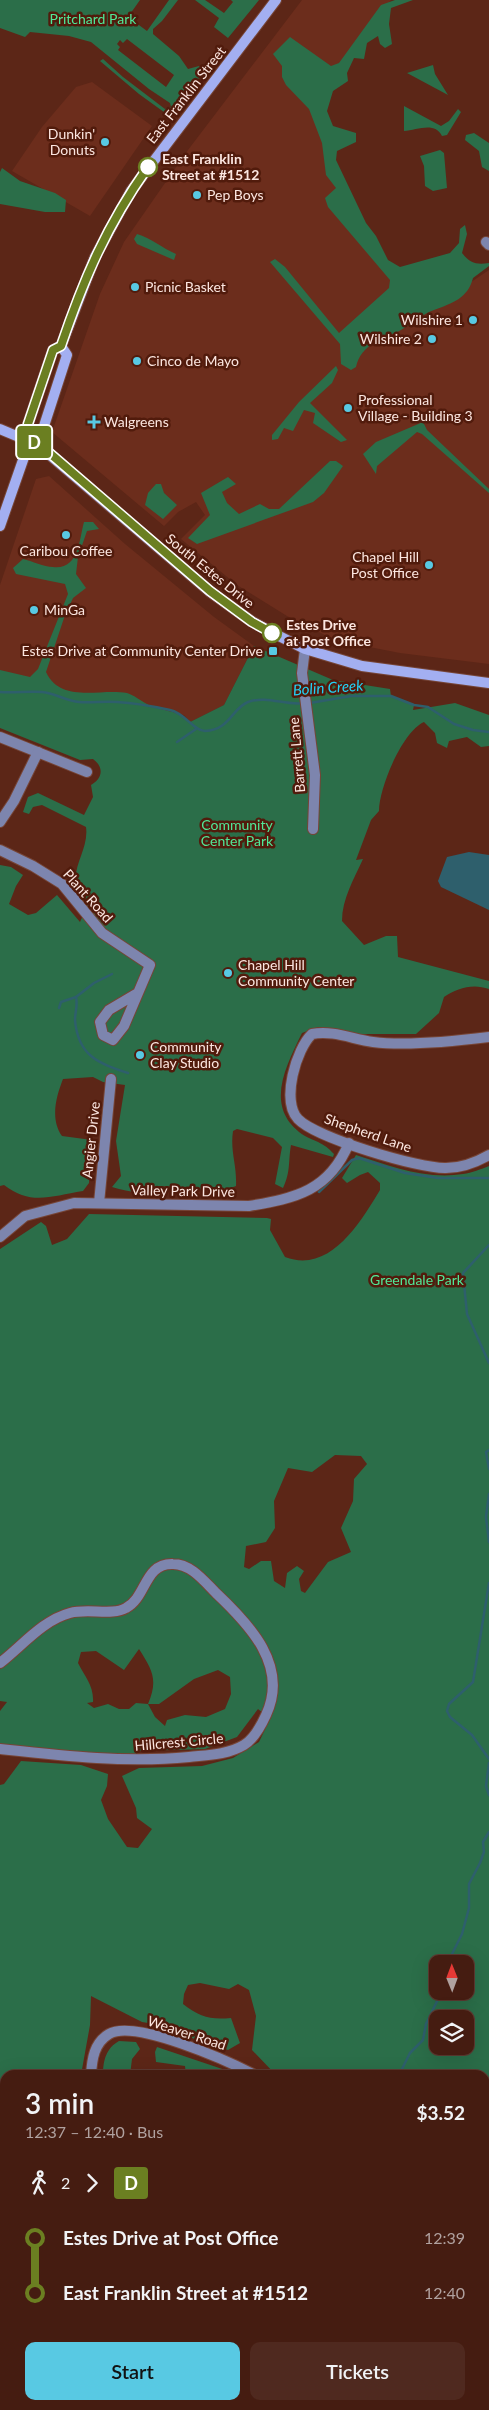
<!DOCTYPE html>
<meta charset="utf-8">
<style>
body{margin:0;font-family:Lato,sans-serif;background:#4f291f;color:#f1f3f6;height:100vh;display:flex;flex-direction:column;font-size:19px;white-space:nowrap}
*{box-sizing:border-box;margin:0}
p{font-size:16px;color:#b0a19f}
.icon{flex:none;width:28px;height:28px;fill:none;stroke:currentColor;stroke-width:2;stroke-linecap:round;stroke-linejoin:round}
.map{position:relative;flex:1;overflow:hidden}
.sheet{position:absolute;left:0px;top:2070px;width:490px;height:340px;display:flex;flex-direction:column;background:#451c11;border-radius:15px 15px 0 0;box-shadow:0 5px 20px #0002,0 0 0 1px #5d3a31}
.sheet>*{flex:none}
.badge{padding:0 10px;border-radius:4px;font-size:18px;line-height:32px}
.needle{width:32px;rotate:359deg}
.controls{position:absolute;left:429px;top:1955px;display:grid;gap:10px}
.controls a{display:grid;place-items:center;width:45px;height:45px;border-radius:10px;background:#451c11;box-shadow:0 5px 20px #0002,0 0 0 1px #5d3a31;font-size:25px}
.map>.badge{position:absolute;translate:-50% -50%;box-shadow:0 0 0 2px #fff}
.legs{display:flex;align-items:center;gap:8px;height:55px;padding:0 25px;font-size:16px}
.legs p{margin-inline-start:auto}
.summary{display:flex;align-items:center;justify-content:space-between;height:85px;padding:0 25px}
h1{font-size:28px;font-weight:600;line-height:38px}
.primary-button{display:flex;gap:10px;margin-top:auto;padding:10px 25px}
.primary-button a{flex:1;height:58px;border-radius:10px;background:#58c9e3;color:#111;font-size:20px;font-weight:600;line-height:58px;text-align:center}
.primary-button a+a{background:#4f291f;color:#f1f3f6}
ul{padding:0 25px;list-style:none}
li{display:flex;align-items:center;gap:18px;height:55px;font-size:19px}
li i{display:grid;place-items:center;width:8px;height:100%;margin:0 6px;background:currentColor}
li i::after{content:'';width:12px;height:12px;margin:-6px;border:4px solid;border-radius:50%;background:#451c11}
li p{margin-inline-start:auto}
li:first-child i{background:linear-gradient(#0000 50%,currentColor 0)}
li:last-child i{background:linear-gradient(currentColor 50%,#0000 0)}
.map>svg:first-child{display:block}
.built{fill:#6c2d1c}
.green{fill:#2b6e49;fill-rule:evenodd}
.water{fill:#2e5f6c}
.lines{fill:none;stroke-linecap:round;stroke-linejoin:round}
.stream{stroke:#2e5f6c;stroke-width:2.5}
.minor-casing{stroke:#764537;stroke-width:12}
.secondary-casing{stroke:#764537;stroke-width:12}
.minor{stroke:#7d85ae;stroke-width:10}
.secondary{stroke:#a3aff1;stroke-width:10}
.line-1-casing{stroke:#fff;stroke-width:11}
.line-1{stroke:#6b7f21;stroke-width:8}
.poi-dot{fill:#58c9e3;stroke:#511b0c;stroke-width:2}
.stop-1-dot{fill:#fff;stroke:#6b7f21;stroke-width:2.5}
.labels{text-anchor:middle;stroke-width:5;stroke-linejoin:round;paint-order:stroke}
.park-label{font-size:14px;fill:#50e898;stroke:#511b0c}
.street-label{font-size:14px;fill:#fce6e0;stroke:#511b0c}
.poi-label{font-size:14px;fill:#fce6e0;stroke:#511b0c;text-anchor:start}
.stop-label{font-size:14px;font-weight:bold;fill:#fce6e0;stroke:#511b0c;text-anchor:start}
.water-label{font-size:15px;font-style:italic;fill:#23d3f6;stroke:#511b0c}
</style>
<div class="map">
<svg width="489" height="2410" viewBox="0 0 489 2410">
<rect width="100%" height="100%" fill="#5c2617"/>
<!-- built -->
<g class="built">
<polygon points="302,0 391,0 316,103 340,191 392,274 440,303 489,270 489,664 400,653 344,642 331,638 287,616 237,585 181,539 205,515 196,502 178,512 164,526 52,432 100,294 124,242 188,150"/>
<polygon points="92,82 152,126 90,216 12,171 42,127 76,87"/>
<polygon points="49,476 125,544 214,617 254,646 224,705 190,722 184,715 0,692 0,585 36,479"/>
</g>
<!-- green -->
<g class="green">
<path d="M0,0H140L128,17L147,31L169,0H178L162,21L153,29V34L179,56L188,69L199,66L204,72L168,115L139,94L100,61L103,59L123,77L165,109L171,107L170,103L149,89L91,42L69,36L30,32L25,37L0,28ZM127,39L174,75L166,87L118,50L120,47L117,44L120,40L123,43Z"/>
<polygon points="195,0 205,0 224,13 233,2 231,0 259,0 228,38 214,27 219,18"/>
<path d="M395,0H413L391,8L389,24L392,44L385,48L380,44L378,36L367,43L364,59L354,58L347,73L348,81L333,91L327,111L333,126L356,133V142L337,151L336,160L366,223L376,236L388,260L400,267L450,253L459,243L460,229L465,225L467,234L462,253C470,263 476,265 489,263V266L473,278C468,298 453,303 434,310C422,314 412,324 401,330C383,339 361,344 356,367L351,370L341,364L340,344L270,262L275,259L285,267L339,333L389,288L390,280L328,207L325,198L336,188L326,175L322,143L309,109L286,85L282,77V66L273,54L290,37L331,66L339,63L381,5Z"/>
<polygon points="433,65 435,74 448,95 407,73"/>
<path d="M404,106L441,126L449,121L458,109L461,112L447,135L442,136C435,121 417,130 404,131Z"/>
<polygon points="474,133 489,143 489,171 482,167 479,151 465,140 466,135"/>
<polygon points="440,150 444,153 447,188 433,191 425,186 424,166 420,156"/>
<polygon points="2,168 20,181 55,193 66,200 65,212 45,212 0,204 0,172"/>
<path d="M137,234C151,238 162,248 176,254L174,260L137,244L134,239Z"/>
<polygon points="336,366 338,370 332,383 310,403 347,440 341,442 313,423 315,413 304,410 293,431 284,428 278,439 272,440 272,435 299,402"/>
<polygon points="423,422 427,430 489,489 489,493 422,434 417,432 377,466 376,474 363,454 376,442"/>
<polygon points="330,461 336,461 343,466 324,493 313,502 197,544 188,538 210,515 201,493 228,477 236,484 222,492 227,503 239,514 260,504 269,509 279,509"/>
<polygon points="156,484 161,484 164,493 177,505 163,519 145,505 148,493"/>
<path d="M84,522H93L99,529L87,531L78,557L76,574L86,588L73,598L64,618L46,672C61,704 100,688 127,693C134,695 141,701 147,704C162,712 177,709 190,722L224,705L254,646L333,680L390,689L391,696L414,705L413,710L455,703L489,715V746L481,747L467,737L449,741L447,748L437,743L435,733L424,722C402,732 379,788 379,811L371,820L356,860L363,859C354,879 342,899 342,921L364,945L386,936H397L398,957L489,981V989C473,983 457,988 444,997L439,1013L416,1034H354L318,1027L302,1033C285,1068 263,1109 305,1136C318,1143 323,1142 334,1154L333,1157L291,1145C288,1162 291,1171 283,1188L275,1184L282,1147L273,1138L237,1129L233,1131C230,1152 237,1164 236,1186L222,1191L160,1186C145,1196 129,1192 112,1187L121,1176L116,1141L125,1085L103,1082L93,1077L63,1079C56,1097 50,1119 62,1136L92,1140L89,1183L83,1191C51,1196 31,1206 4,1185L0,1186V865L11,867L23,875L16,886L9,904L28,915L36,913L57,895L80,922L89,902C59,877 90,855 86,827L42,805L33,807L29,814L23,812L28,797L38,793L84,815L93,797L91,785C103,778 104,767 93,759L80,760L0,728V670L30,677L38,669L68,594L65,584L16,574L13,568L23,559C32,561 44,567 53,567C79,570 79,540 84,522Z"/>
<path d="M356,1155C390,1166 426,1180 463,1174C472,1173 481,1169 489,1166V2109H485V2075H276L252,2050L256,2016L249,1990L238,1984L229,1989L200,1983L188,1985L184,1994L183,2004C200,2017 210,2020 231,2018L240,2043L228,2050L165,2029L155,2017L148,2023L142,2022L91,1996L90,2025L81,2075H5V2320L0,2319V1785L4,1784L21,1761L81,1765L108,1774L107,1786L101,1800L108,1819L127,1847L138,1848L152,1829L137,1818L136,1808L122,1776L139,1768L202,1766L233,1758L259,1742L270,1719L258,1709L237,1737L205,1749L137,1751L136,1754H92L0,1745V1711L7,1702L0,1701V1249L41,1222L46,1226L52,1245L67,1239L89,1214L267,1218L271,1219L270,1230L285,1257C330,1274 360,1223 380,1190V1183L368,1172L360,1175L347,1183L342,1178ZM335,1455L361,1456L367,1464L354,1479L353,1501L341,1528L351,1552L328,1562L305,1593L301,1591L299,1579L304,1571L297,1566L287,1573L285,1588L274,1581L271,1561H261L249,1569L244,1567L246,1546L266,1542L275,1528L274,1501L288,1468L312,1472ZM139,1649C153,1671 158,1680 148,1704L136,1703L129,1709H119L108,1704L94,1708L87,1703L93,1702C94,1686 85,1677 78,1663L81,1652L96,1651L124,1670ZM218,1670L230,1677L231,1694L225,1709L206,1717L185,1715L167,1720L165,1726L155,1717L148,1704H159L194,1679ZM438,1964H465V1991H438ZM438,2019H465V2046H438Z"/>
<path d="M119,2041L136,2042L140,2049L132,2059L130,2075H103C103,2061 106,2048 119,2041Z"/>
<polygon points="157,2047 240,2075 186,2075 185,2066 156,2062 155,2052"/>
<polygon points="485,2163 489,2167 489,2410 285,2410 288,2405 485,2405"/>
<polygon points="0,2336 5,2337 5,2405 13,2405 11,2410 0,2410"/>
</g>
<!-- water -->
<polygon class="water" points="469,852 489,855 489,910 441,887 438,881 447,857"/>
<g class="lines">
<!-- stream -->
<g class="stream">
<path d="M0,692C14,693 28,691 42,692C55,693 66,701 79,702C91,703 104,701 117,702C135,703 152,706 170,710C185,713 194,731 205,731C230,730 232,708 248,702C268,695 285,706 304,703"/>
<polyline points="310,703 351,696 391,696 414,705 428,707 454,724 473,730 489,732"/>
<polyline points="177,742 196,729"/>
<path d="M112,974L94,983L76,997C78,1005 75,1012 75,1020C78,1056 98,1063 128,1073"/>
<polyline points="59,1008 61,1002 76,997"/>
<polyline points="319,1192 352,1160 359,1158 405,1173 438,1178 489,1178"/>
<polyline points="489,1245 463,1273 467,1314 489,1363"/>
<polyline points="489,1450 486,1452 489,1469"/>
<polyline points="489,1494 486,1517 489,1542"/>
<polyline points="489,1583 473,1682 449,1704 447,1711 450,1717 472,1735 489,1759"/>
<polyline points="489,1763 486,1786 489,1795"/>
<polyline points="447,1964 462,1934 469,1908 469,1884 480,1863 484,1852 483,1842 489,1832"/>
<polyline points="399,2075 410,2053 423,2040 426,2024 442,1991"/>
<polyline points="318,2410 321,2405"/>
</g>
<defs>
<g id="minor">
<polyline points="486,242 489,245"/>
<polyline points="305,649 302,673 315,775 313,829"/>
<polyline points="0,737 87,772"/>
<polyline points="0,822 14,801 38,752"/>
<polyline points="0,850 33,866 62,884 102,933 150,965 124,1026 113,1040 103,1035 100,1022 109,1010 136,994"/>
<path d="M489,1037C457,1041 405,1046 373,1042C352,1039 333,1030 312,1034C296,1049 281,1101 298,1119C316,1138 420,1169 446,1168C462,1168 475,1163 489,1155"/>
<polyline points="99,1203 111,1079"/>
<path d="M0,1237L25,1216L74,1203L249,1206C296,1198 329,1191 349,1143"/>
<path d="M0,1663C22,1646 43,1620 70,1613C88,1608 112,1616 126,1608C147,1597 144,1563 173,1564C191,1564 204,1581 216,1593C250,1625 289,1666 266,1715C261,1726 254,1739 244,1745C227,1755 207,1755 189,1757C125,1763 64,1756 0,1749"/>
<path d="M91,2075C92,2059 94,2043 109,2034C135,2019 228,2061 255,2075"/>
<polyline points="0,2328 5,2329"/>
<polyline points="113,2405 117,2410"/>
<polyline points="412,2405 413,2410"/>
<polyline points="156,2410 170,2405"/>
</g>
<g id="secondary">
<polyline points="0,429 38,445 209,591 251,621 279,636 305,649 362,666 489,683"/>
<polyline points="30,440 28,424 53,350 61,346 95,257 131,191 276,0"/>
<polyline points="0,526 30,440 43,429 67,355 61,346"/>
</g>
</defs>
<!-- minor casing -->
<use href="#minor" class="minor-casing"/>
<!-- secondary casing -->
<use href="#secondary" class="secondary-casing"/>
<!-- minor -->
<use href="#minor" class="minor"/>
<!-- secondary -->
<use href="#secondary" class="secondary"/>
</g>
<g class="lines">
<defs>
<path id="line-1" d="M148,167C107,225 84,278 61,346L53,350L28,424L30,440L46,450L210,591L252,622L272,633"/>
</defs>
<!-- line-1 casing -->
<use href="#line-1" class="line-1-casing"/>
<!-- line-1 -->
<use href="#line-1" class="line-1"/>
</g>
<!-- markers -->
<g class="poi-dot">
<circle cx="105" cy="142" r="5"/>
<circle cx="197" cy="195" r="5"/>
<circle cx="135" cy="287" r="5"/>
<circle cx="473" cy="320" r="5"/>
<circle cx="432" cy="339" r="5"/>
<circle cx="137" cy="361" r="5"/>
<circle cx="348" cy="408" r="5"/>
<path d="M91.5 414.5h5v5h5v5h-5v5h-5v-5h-5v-5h5z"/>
<circle cx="66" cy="535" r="5"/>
<circle cx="429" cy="565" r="5"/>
<circle cx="34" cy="610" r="5"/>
<rect x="268" y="646" width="10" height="10" rx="2.5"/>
<circle cx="228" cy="973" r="5"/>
<circle cx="140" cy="1055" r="5"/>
</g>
<g class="stop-1-dot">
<circle cx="148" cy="167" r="9"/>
<circle cx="272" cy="633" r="9"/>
</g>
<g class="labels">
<!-- park labels -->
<g class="park-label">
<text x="93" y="24">Pritchard Park</text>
<text x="237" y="830">Community<tspan x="237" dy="16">Center Park</tspan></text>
<text x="417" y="1285">Greendale Park</text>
</g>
<!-- street labels -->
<g class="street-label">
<text transform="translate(186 95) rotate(-52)" y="5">East Franklin Street</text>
<text transform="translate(210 571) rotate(39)" y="5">South Estes Drive</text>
<text transform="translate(297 755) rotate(-95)" y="5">Barrett Lane</text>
<text transform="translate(88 896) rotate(48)" y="5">Plant Road</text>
<text transform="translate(368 1133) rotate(19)" y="5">Shepherd Lane</text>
<text transform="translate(91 1140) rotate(-84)" y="5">Angier Drive</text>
<text transform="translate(183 1191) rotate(1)" y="5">Valley Park Drive</text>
<text transform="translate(179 1742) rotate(-5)" y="5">Hillcrest Circle</text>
<text transform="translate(187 2033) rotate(18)" y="5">Weaver Road</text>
</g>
<!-- poi labels -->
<g class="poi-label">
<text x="95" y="139" text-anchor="end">Dunkin'<tspan x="95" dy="16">Donuts</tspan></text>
<text x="207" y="200">Pep Boys</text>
<text x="145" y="292">Picnic Basket</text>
<text x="463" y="325" text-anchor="end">Wilshire 1</text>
<text x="422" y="344" text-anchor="end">Wilshire 2</text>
<text x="147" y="366">Cinco de Mayo</text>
<text x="358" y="405">Professional<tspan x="358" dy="16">Village - Building 3</tspan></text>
<text x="104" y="427">Walgreens</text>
<text x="66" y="556" text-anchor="middle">Caribou Coffee</text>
<text x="419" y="562" text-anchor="end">Chapel Hill<tspan x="419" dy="16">Post Office</tspan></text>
<text x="44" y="615">MinGa</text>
<text x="263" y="656" text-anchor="end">Estes Drive at Community Center Drive</text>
<text x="238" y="970">Chapel Hill<tspan x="238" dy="16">Community Center</tspan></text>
<text x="150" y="1052">Community<tspan x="150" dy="16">Clay Studio</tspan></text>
</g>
<!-- stop labels -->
<g class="stop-label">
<text x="162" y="164">East Franklin<tspan x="162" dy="16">Street at #1512</tspan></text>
<text x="286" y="630">Estes Drive<tspan x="286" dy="16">at Post Office</tspan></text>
</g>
<!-- water labels -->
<g class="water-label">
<text transform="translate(328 688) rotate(-4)" y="5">Bolin Creek</text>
</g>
</g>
</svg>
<div class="controls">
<a><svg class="needle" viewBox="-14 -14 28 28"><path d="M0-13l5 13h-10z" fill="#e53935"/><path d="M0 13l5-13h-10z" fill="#b0a19f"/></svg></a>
<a><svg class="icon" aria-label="layers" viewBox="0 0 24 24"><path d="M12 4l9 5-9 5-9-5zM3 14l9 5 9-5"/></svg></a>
</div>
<b class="badge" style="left:34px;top:442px;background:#6b7f21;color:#fff">D</b>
<section class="sheet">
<div class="summary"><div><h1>3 min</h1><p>12:37 – 12:40 · Bus</p></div><b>$3.52</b></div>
<div class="legs"><svg class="icon" aria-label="walk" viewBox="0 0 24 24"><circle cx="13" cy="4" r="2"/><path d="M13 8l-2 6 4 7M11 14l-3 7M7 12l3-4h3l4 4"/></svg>2<svg class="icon" aria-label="forward" viewBox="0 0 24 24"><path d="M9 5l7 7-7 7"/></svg><b class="badge" style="background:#6b7f21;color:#fff">D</b></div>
<ul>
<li><i style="color:#6b7f21"></i><b>Estes Drive at Post Office</b><p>12:39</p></li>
<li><i style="color:#6b7f21"></i><b>East Franklin Street at #1512</b><p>12:40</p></li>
</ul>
<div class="primary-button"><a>Start</a><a>Tickets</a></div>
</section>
</div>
